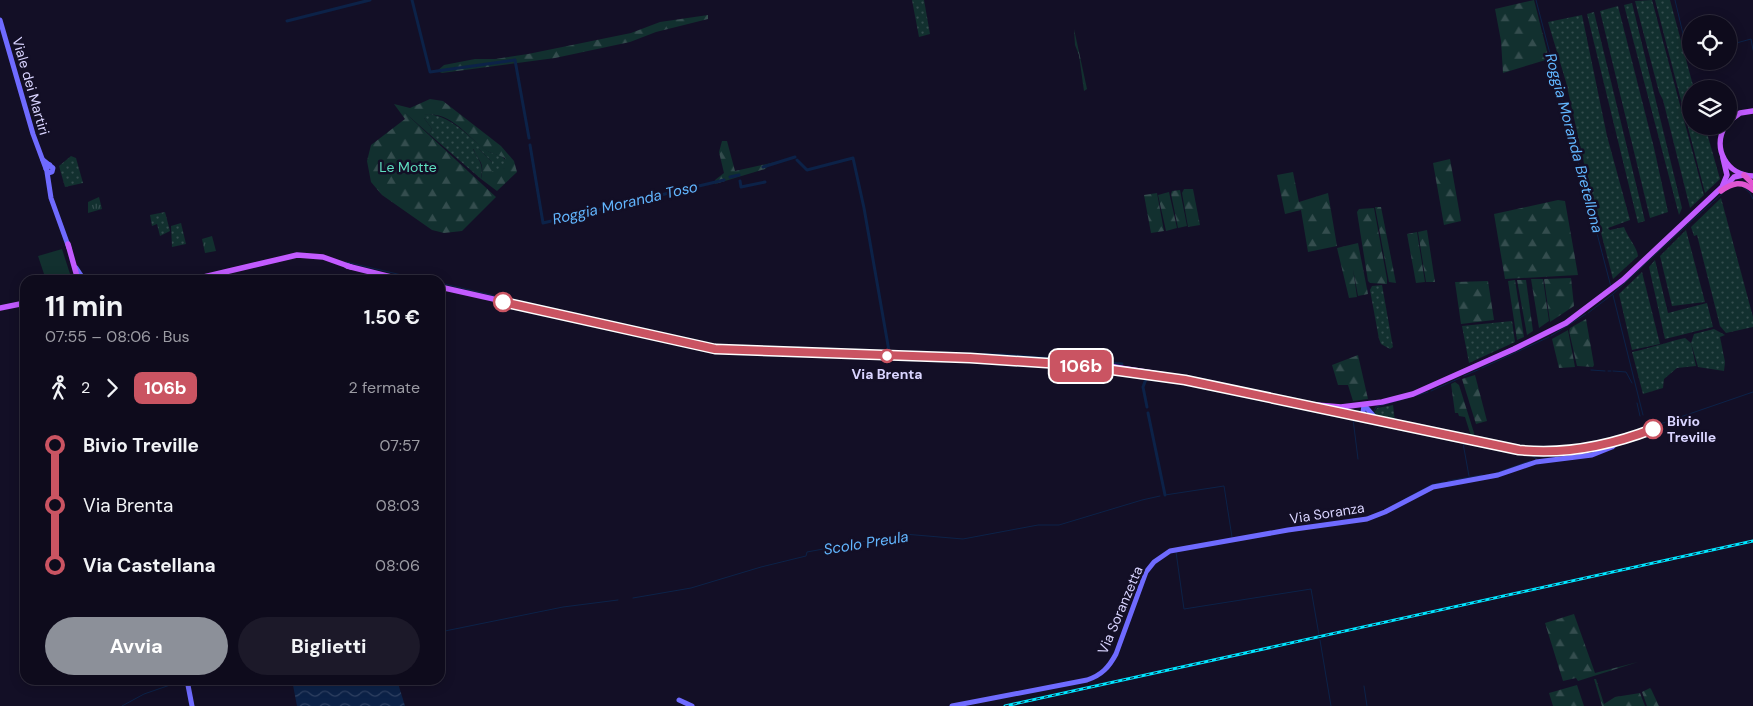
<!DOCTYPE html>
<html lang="it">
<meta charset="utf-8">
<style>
body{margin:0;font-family:"DM Sans",sans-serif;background:#1c1929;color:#f1f3f6;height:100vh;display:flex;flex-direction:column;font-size:19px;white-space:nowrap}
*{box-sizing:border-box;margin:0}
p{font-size:16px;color:#9b9ba3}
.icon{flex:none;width:28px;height:28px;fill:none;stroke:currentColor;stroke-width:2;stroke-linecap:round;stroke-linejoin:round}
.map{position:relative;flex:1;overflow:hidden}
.drawer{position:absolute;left:20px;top:275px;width:425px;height:410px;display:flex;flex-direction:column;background:#0e0b1c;border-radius:15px;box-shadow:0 2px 12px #0003,0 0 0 1px #2e2b3b}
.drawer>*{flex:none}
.badge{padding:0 10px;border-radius:8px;font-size:18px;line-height:32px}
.controls{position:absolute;left:1682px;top:15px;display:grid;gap:10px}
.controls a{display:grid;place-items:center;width:55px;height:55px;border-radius:50%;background:#0e0b1c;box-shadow:0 2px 12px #0003,0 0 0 1px #2e2b3b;font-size:25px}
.map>.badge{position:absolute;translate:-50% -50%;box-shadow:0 0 0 2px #fff}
.legs{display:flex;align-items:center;gap:8px;height:55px;padding:0 25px;font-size:16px}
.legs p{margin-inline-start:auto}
.head{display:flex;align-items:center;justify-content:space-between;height:85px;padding:0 25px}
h1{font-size:28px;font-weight:700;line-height:38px}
.primary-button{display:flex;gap:10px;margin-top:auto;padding:10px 25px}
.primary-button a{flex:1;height:58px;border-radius:30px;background:#8c9099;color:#fff;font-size:20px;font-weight:700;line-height:58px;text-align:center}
.primary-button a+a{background:#1c1929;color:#f1f3f6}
ul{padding:0 25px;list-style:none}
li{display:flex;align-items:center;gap:18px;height:60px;font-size:19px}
li i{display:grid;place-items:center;width:8px;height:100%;margin:0 6px;background:currentColor}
li i::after{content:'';width:12px;height:12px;margin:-6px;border:4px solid;border-radius:50%;background:#0e0b1c}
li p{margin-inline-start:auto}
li:first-child i{background:linear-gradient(#0000 50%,currentColor 0)}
li:last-child i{background:linear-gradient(currentColor 50%,#0000 0)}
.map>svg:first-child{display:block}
.grass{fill:url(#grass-dots)}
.forest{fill:url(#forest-firs)}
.park{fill:url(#park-tufts)}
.garden{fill:#12302f}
.water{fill:url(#water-waves)}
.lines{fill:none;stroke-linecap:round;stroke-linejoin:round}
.stream{stroke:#0c2248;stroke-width:1}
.canal{stroke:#0c2248;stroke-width:3}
.secondary{stroke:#6f6bff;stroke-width:5}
.primary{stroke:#c25bff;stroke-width:5.5}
.trunk{stroke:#e055d1;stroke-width:5.5}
.rail-casing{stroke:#00e5ff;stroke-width:3}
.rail{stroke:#130f26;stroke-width:1;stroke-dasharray:4;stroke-linecap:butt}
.line-1-casing{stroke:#fff;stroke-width:11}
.line-1{stroke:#ca5462;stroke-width:8}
.stop-1-dot{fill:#fff;stroke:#ca5462;stroke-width:2.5}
.labels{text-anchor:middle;stroke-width:5;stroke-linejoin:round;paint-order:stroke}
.street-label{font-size:14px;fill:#d9d4ff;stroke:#130f26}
.park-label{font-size:14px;fill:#5fe0c0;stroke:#130f26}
.stop-label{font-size:14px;font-weight:bold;fill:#d9d4ff;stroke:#130f26}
.water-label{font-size:15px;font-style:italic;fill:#62b6ff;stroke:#130f26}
</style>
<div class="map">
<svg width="1753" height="706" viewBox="0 0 1753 706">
<defs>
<pattern id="grass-dots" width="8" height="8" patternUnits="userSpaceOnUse" patternTransform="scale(1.25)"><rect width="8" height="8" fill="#12302f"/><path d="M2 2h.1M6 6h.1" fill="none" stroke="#344d4e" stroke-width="1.8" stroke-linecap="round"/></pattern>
<pattern id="forest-firs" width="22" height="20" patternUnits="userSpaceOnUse" patternTransform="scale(1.25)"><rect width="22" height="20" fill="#12302f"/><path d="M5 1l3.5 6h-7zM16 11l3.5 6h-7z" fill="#344d4e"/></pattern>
<pattern id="park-tufts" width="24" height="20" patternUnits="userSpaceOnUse" patternTransform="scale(1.25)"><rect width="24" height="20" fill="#12302f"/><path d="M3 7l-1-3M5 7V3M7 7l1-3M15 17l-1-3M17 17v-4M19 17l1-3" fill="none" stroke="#344d4e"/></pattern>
<pattern id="water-waves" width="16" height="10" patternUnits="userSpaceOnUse" patternTransform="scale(1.25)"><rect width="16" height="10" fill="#0c2248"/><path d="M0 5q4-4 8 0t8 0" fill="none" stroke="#2f4163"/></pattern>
</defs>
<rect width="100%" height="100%" fill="#130f26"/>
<!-- grass -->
<g class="grass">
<polygon points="912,0 924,0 930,34 919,37"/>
<polygon points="1652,0 1704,195 1690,208 1663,100 1659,92 1635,1"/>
<polygon points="1655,0 1670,0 1694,89 1691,89 1691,126 1705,126 1720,179 1705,193"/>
<polygon points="1632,3 1682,208 1679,215 1624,5"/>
<polygon points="1618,6 1654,148 1668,212 1650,218 1600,11"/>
<polygon points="1594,12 1645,221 1638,223 1587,14"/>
<path d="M1582,15L1607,136L1630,220L1608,228L1610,230L1624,227C1628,238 1637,247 1638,256L1613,279L1590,190L1566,82L1548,22Z"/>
<path d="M429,114C454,118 467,136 486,150C492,155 502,153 506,161L505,168L497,172H492V162L479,149H473C479,161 484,164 481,179L429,134L432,129L424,118V115Z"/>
<polygon points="71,156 76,158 83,183 65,187 59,166"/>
<polygon points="1721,198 1753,317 1753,327 1726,333 1720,326 1697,235 1694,236 1691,227"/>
<polygon points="165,212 170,231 160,236 157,224 152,226 150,215"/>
<polygon points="181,223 186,244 172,247 171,226"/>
<polygon points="1686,230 1705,302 1672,306 1660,256"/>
<polygon points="1655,260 1668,313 1707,303 1713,327 1665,339 1649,267"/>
<polygon points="1642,272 1660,344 1632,350 1619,294"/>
<polygon points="1382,285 1393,347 1390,349 1381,344 1379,339 1370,290 1372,286"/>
<polygon points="1512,321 1515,342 1469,363 1462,326"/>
<path d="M1714,329L1725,335L1720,337L1725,362L1724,371L1698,367L1691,343L1696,366L1677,368L1664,379L1663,388L1643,394L1632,352C1651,348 1667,342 1685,338L1691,343L1694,334Z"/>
<polygon points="1393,405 1395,422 1376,417 1374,413 1377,408"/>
</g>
<!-- forest -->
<g class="forest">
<polygon points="1534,0 1549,59 1503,73 1501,41 1495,9"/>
<polygon points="708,15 708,19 656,32 630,42 555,58 442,73 437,71 444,65 475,59 495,59 528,54 631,33 660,22"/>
<polygon points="1074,29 1087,89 1084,91 1079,55 1075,45"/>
<path d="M430,99L443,101L501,146L514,161L517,172L497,191L481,179C485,161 479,163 473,148L479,149L492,162V172H496L498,169L505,168V158C499,155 493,154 487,151C468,138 451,110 424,115V118L432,129L429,134L402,110L496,197L462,231L444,233L432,230L382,195L371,182L367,161L371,145L405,119L394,104L410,108Z"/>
<polygon points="722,141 727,141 735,171 780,161 770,164 765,169 715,184 715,180 724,173 719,152"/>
<polygon points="1450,159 1461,221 1444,225 1433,163"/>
<polygon points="1293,172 1299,202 1328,193 1337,246 1308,252 1301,210 1285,214 1277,175"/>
<polygon points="1184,189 1193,189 1200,225 1188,227 1182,193"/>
<polygon points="1180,190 1187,226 1178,228 1171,194 1172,191"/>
<polygon points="1169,192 1177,228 1166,231 1158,195"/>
<polygon points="1157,193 1164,231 1151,233 1144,195"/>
<polygon points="1558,200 1565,201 1578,275 1505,279 1494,214"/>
<polygon points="1375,207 1381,207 1396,283 1389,282"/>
<polygon points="1374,208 1387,279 1387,284 1370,283 1368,281 1357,212 1359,209"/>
<polygon points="1427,230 1435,282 1426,282 1418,232"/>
<polygon points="1417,232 1425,282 1416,283 1407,234"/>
<polygon points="1358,243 1368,294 1358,296 1353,269 1357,297 1349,298 1337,248"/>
<polygon points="1571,278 1574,306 1550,322 1544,279"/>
<polygon points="1531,279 1543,279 1549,321 1539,328"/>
<polygon points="1515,280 1524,337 1517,340 1508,281"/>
<polygon points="1517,280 1526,280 1533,331 1527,335"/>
<polygon points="1488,281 1494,320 1461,324 1455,282"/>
<polygon points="1586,319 1594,365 1593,367 1577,366 1569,331 1570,328"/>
<polygon points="1568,330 1575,367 1559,368 1552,339"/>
<polygon points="1358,355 1368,399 1353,401 1348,385 1338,385 1332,365"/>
<polygon points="1475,375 1487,421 1476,424 1462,379"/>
<polygon points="1455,382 1459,385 1475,436 1471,436 1465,417 1459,416 1458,413 1455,413 1451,384"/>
<polygon points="1574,614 1595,673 1638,662 1578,681 1576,678 1563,681 1545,623"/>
<polygon points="1594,679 1596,679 1604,704 1615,697 1640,693 1645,706 1602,706"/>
<polygon points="1577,685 1584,706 1553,706 1549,693"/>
<polygon points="1650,688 1651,689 1659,706 1647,706 1642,692"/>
</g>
<!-- park -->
<g class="park">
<polygon points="99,197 102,209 88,213 88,202"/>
<polygon points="212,236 216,251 205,253 202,239"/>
</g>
<!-- garden -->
<polygon class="garden" points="62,249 72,280 46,280 38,256"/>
<!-- water -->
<polygon class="water" points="292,680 397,680 405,706 297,706"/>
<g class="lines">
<!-- stream -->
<g class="stream">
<polyline points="1536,0 1611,287"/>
<polyline points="1675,0 1688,55 1691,55"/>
<polyline points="1729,45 1751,39 1753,50"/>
<polyline points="1743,187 1750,193 1753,199"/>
<polyline points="1688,224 1723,193"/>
<polyline points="346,262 423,280"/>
<polyline points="174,280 189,276"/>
<polyline points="440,283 504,298"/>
<polyline points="1613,295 1643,415"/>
<polyline points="543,307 602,321"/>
<polyline points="1588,313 1613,294 1687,225"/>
<polyline points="1551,336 1586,314"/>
<polyline points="709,345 730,346"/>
<polyline points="798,347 841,351"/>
<polyline points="868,352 889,351"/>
<polyline points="1482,368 1549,337"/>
<polyline points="1591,370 1605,371"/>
<polyline points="1608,371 1611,371"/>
<polyline points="1613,371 1626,372 1632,383"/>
<polyline points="1464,376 1480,369"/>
<polyline points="1431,391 1460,378"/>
<polyline points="1637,403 1640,416"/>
<polyline points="1373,413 1376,407 1428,392"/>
<polyline points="1660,424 1753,392"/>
<polyline points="1400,429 1419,433"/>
<polyline points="1423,434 1436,436"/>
<polyline points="1440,437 1507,452"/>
<polyline points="1618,439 1644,428"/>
<polyline points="1463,443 1469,476"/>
<polyline points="1511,452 1529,454 1537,459"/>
<polyline points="1358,459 1353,419 1379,424"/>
<polyline points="1496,473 1530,461"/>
<polyline points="1448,481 1482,475"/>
<polyline points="1165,495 1224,486 1232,537"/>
<polyline points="1405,499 1431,485 1444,482"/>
<polyline points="1176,552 1184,609 1311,589 1319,635"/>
<polyline points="633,598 691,588 761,567 806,556 807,552 904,534 963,539 1038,525 1059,525 1142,500 1160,496"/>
<polyline points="440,632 563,607 618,600"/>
<polyline points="1320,640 1331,706"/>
<polyline points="191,680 193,680"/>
<polyline points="1364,686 1367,706"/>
<polyline points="122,706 144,694 173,684"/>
</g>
<!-- canal -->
<g class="canal">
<polyline points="412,0 430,72 515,60 529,138"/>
<polyline points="287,21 370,0"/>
<polyline points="530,145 543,223 724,180"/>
<polyline points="797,160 807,170 853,158 864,208 889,351"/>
<polyline points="763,167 795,157"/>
<polyline points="730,177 739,175"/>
<polyline points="740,181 741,187 765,182"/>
<polyline points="897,353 1002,355 1122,364"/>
<polyline points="1146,379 1143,387 1147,407"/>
<polyline points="1148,413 1165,495"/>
</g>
<!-- secondary -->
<g class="secondary">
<polyline points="0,20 33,134 46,169"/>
<polyline points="43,160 53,168 52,172 49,173 46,169 50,165"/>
<polyline points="47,172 51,198 69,248"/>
<polyline points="76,268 84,280"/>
<polyline points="1364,405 1377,420"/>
<polyline points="1364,405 1363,412 1367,420"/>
<polyline points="1305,406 1519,450 1567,451 1618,441"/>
<polyline points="187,680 192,706"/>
<polyline points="679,700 692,706"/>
<path d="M952,706L1087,680C1102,675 1109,667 1116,654L1146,572L1154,562L1170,551L1288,530L1367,519L1385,512L1433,487L1498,475L1536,462L1592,455L1612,447L1619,441"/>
</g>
<!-- primary -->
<g class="primary">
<polyline points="1729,121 1740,113 1753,111"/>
<path d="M1725,126C1712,149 1727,175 1753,176"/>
<polyline points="1724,188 1734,177 1743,175"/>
<polyline points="68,244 78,280"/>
<polyline points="347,266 403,280"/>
<polyline points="191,280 297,255 323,257 351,267"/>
<polyline points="440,287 715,349 970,358 1108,366 1165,375 1292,403 1341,407 1382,402 1413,394 1514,349 1566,323 1623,280 1722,187 1727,175 1723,158"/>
<polyline points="0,308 25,303"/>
</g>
<!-- trunk -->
<g class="trunk">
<polyline points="1744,175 1753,184"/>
<path d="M1721,191C1732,183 1742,180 1753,190"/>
</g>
<defs>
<polyline id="rail" points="1005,706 1753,541"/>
</defs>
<!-- rail casing -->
<use href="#rail" class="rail-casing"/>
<!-- rail -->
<use href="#rail" class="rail"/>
</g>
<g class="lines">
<defs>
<path id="line-1" d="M503,302L715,349L970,358L1076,365L1185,380L1519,450C1566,455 1609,446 1653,429"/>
</defs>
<!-- line-1 casing -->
<use href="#line-1" class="line-1-casing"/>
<!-- line-1 -->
<use href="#line-1" class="line-1"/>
</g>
<!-- markers -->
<g class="stop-1-dot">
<circle cx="503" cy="302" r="9"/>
<circle cx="887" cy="356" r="6"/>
<circle cx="1653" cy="429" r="9"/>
</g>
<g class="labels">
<!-- street labels -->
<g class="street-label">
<text transform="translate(31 86) rotate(74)" y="5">Viale dei Martiri</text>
<text transform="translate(1327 513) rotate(-9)" y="5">Via Soranza</text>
<text transform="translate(1120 610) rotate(-67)" y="5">Via Soranzetta</text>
</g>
<!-- park labels -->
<g class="park-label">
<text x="408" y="172">Le Motte</text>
</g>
<!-- stop labels -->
<g class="stop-label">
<text x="887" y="379">Via Brenta</text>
<text x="1667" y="426" text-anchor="start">Bivio<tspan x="1667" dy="16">Treville</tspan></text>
</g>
<!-- water labels -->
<g class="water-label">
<text transform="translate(1574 143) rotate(75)" y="5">Roggia Moranda Bretellona</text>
<text transform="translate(625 203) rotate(-13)" y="5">Roggia Moranda Toso</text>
<text transform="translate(866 543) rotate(-9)" y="5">Scolo Preula</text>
</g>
</g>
</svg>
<div class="controls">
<a><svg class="icon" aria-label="locate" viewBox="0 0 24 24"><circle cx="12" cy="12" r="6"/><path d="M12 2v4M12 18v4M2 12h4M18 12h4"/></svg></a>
<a><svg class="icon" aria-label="layers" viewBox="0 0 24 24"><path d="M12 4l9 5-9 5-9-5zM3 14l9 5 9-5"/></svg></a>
</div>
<b class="badge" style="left:1081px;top:366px;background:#ca5462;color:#fff">106b</b>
<section class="drawer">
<div class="head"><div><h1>11 min</h1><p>07:55 – 08:06 · Bus</p></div><b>1.50 €</b></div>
<div class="legs"><svg class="icon" aria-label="walk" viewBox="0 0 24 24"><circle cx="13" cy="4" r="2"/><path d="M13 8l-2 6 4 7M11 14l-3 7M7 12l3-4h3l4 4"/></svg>2<svg class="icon" aria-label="forward" viewBox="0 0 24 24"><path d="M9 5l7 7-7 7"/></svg><b class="badge" style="background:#ca5462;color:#fff">106b</b><p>2 fermate</p></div>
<ul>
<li><i style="color:#ca5462"></i><b>Bivio Treville</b><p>07:57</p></li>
<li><i style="color:#ca5462"></i><span>Via Brenta</span><p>08:03</p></li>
<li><i style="color:#ca5462"></i><b>Via Castellana</b><p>08:06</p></li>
</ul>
<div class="primary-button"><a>Avvia</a><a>Biglietti</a></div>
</section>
</div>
